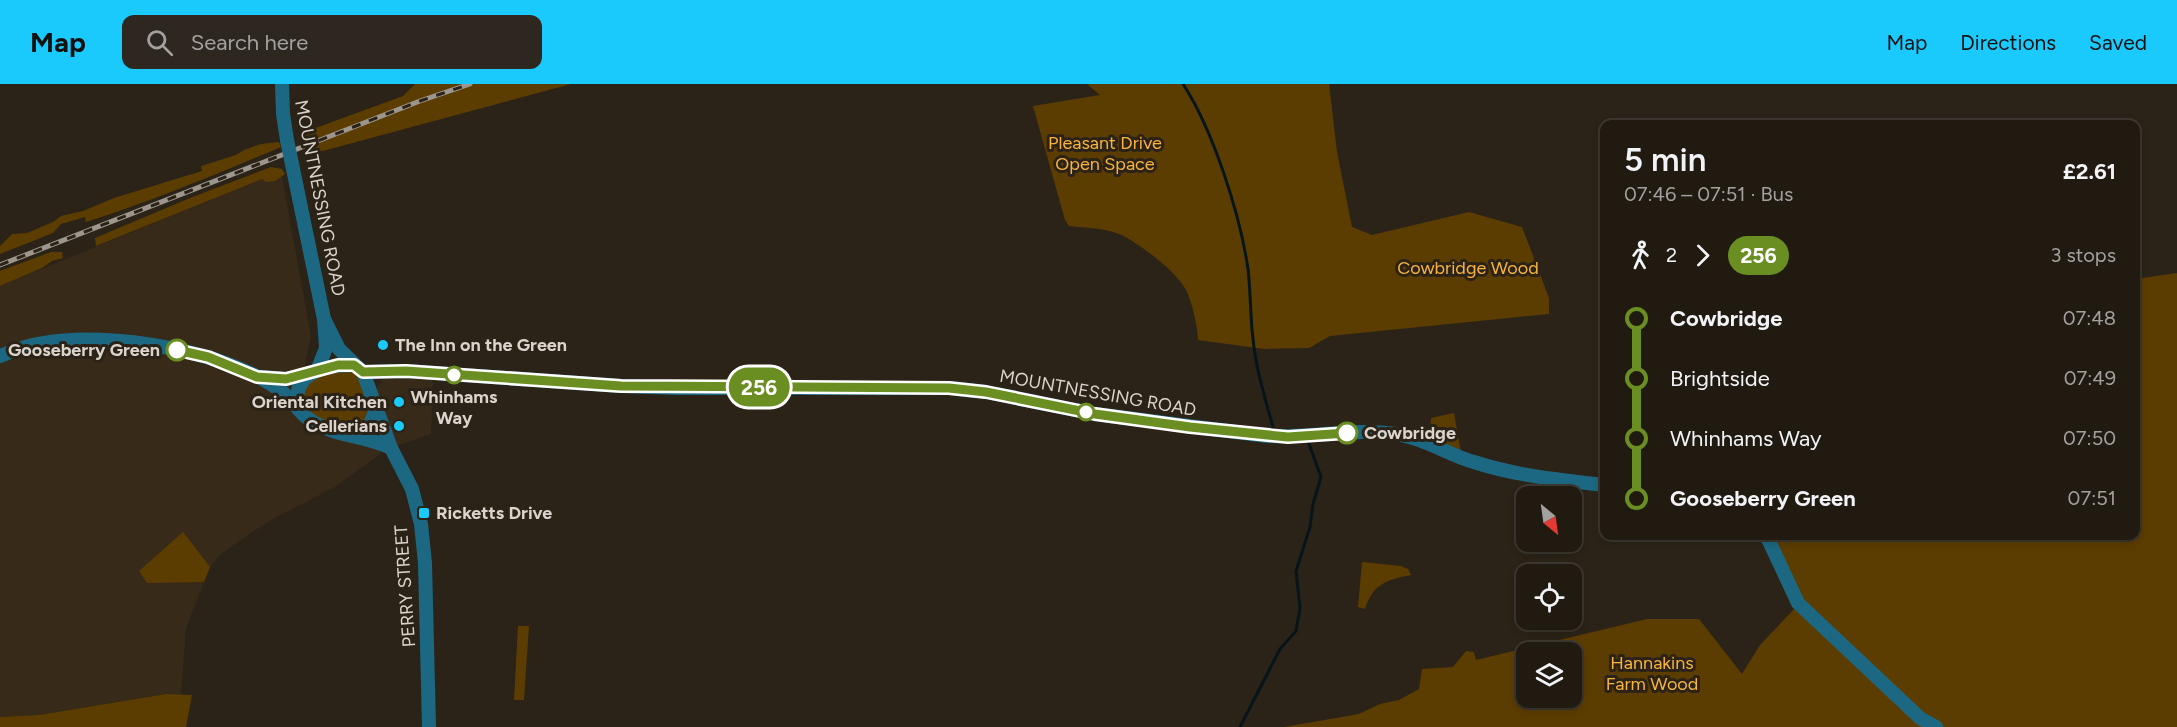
<!DOCTYPE html>
<meta charset="utf-8">
<style>
body{margin:0;font-family:Figtree,sans-serif;background:#2d271f;color:#f1f3f6;height:100vh;display:flex;flex-direction:column;font-size:22px;white-space:nowrap}
*{box-sizing:border-box;margin:0}
p{font-size:20px;color:#a2a19f}
.icon{flex:none;width:33px;height:33px;fill:none;stroke:currentColor;stroke-width:2;stroke-linecap:round;stroke-linejoin:round}
.map{position:relative;flex:1;overflow:hidden}
.panel{position:absolute;left:1600px;top:36px;width:540px;height:420px;display:flex;flex-direction:column;background:#201a11;border-radius:12px;box-shadow:0 3px 9px #0003,0 0 0 2px #3d3831}
.panel>*{flex:none}
.badge{padding:0 12px;border-radius:20px;font-size:21px;line-height:39px}
.needle{width:39px;rotate:151deg}
.tools{position:absolute;left:1516px;top:402px;display:grid;gap:12px}
.tools a{display:grid;place-items:center;width:66px;height:66px;border-radius:12px;background:#201a11;box-shadow:0 3px 9px #0003,0 0 0 2px #3d3831;font-size:30px}
.map>.badge{position:absolute;translate:-50% -50%;box-shadow:0 0 0 3px #fff}
.legs{display:flex;align-items:center;gap:9px;height:66px;padding:0 24px;font-size:20px}
.legs p{margin-inline-start:auto}
.head{display:flex;align-items:center;justify-content:space-between;height:102px;padding:0 24px}
h1{font-size:33px;font-weight:600;line-height:45px}
ul{padding:0 24px;list-style:none}
li{display:flex;align-items:center;gap:21px;height:60px;font-size:22px}
li i{display:grid;place-items:center;width:9px;height:100%;margin:0 8px;background:currentColor}
li i::after{content:'';width:15px;height:15px;margin:-8px;border:4px solid;border-radius:50%;background:#201a11}
li p{margin-inline-start:auto}
li:first-child i{background:linear-gradient(#0000 50%,currentColor 0)}
li:last-child i{background:linear-gradient(currentColor 50%,#0000 0)}
header{display:flex;align-items:center;gap:36px;box-sizing:border-box;height:84px;padding:0 30px;background:#1acafc;color:#111}
header strong{font-size:28px}
nav{display:flex;gap:33px;margin-inline-start:auto;font-size:21px}
.search{width:420px;height:54px;background:#2d271f;display:flex;align-items:center;gap:15px;box-sizing:border-box;padding:0 21px;border-radius:12px;color:#a2a19f;font-size:22px}
.map>svg:first-child{display:block}
.built{fill:#372a19}
.green{fill:#5c3d01;fill-rule:evenodd}
.lines{fill:none;stroke-linecap:round;stroke-linejoin:round}
.stream{stroke:#06151b;stroke-width:3}
.minor{stroke:#1c6882;stroke-width:14}
.rail-casing{stroke:#9d968e;stroke-width:5}
.rail{stroke:#2b2317;stroke-width:3;stroke-dasharray:9;stroke-linecap:butt}
.minor-bridge{stroke:#1c6882;stroke-width:14}
.line-1-casing{stroke:#fff;stroke-width:14}
.line-1{stroke:#6b8e23;stroke-width:9}
.poi-dot{fill:#1acafc;stroke:#2b2317;stroke-width:2}
.stop-1-dot{fill:#fff;stroke:#6b8e23;stroke-width:3}
.labels{text-anchor:middle;stroke-width:6;stroke-linejoin:round;paint-order:stroke}
.park-label{font-size:18px;fill:#fab33d;stroke:#2b2317}
.street-label{font-size:18px;fill:#dad4cd;stroke:#2b2317}
.poi-label{font-size:18px;font-weight:bold;fill:#dad4cd;stroke:#2b2317;text-anchor:start}
.stop-label{font-size:18px;font-weight:bold;fill:#dad4cd;stroke:#2b2317;text-anchor:end}
</style>
<header>
<strong>Map</strong>
<div class="search"><svg class="icon" aria-label="search" viewBox="0 0 24 24"><circle cx="10" cy="10" r="6"/><path d="M15 15l6 6"/></svg>Search here</div>
<nav><a>Map</a><a>Directions</a><a>Saved</a></nav>
</header>
<div class="map">
<svg width="2177" height="643" viewBox="0 0 2177 643">
<rect width="100%" height="100%" fill="#2b2317"/>
<!-- built -->
<g class="built">
<polygon points="281,87 311,253 302,294 304,340 321,351 383,363 380,370 335,403 269,437 239,457 220,471 210,483 186,544 181,611 166,610 39,631 0,633 0,202"/>
<polygon points="433,286 431,350 391,364 373,310 384,294"/>
</g>
<!-- green -->
<g class="green">
<polygon points="415,0 571,0 308,71 302,49 403,12"/>
<path d="M1087,0H1329L1337,68L1352,143L1372,151L1469,128L1522,143L1549,214V230L1330,252L1309,264L1264,265L1198,256C1197,240 1193,221 1186,206C1177,188 1138,158 1119,150C1104,144 1085,144 1069,142L1065,136L1033,22L1100,11Z"/>
<path d="M279,58L281,63C217,90 152,117 86,138L85,133L61,140L53,149L0,170V162L12,150L27,149L53,138L61,132L83,127L114,114L202,87L201,82L236,71L244,66L261,60Z"/>
<polygon points="271,83 282,85 285,90 275,97 266,98 262,95 96,162 95,154 190,114"/>
<polygon points="51,168 62,168 63,174 52,177 42,184 0,202 0,187"/>
<path d="M2177,189V643H1284L1359,630L1380,620L1399,616L1419,605L1422,585L1453,583L1466,567L1474,568L1476,576L1647,535H1699L1742,590L1760,561L1797,522L1765,452H2136V195ZM1527,568H1572V614H1527Z"/>
<polygon points="353,283 374,326 358,350 325,339 301,322 304,303 312,295"/>
<polygon points="1454,329 1462,374 1433,362 1430,350 1431,334"/>
<polygon points="183,448 210,483 204,498 147,499 139,487"/>
<path d="M1362,478L1401,482L1408,485L1411,491C1386,496 1373,500 1365,525L1358,523Z"/>
<polygon points="518,542 529,542 524,616 514,616"/>
<polygon points="166,610 192,611 186,643 0,643 0,633 39,631"/>
</g>
<g class="lines">
<!-- stream -->
<g class="stream">
<path d="M1183,0C1213,46 1240,130 1248,185C1251,211 1250,237 1254,263C1257,290 1266,317 1273,343"/>
<polyline points="1240,643 1280,565 1296,547 1300,524 1296,487 1310,443 1313,420 1321,393 1308,357"/>
</g>
<!-- minor -->
<g class="minor">
<polyline points="282,0 283,30 287,56"/>
<polyline points="292,80 324,235 326,264 317,287"/>
<polyline points="324,235 339,265 363,288 391,364 412,405 421,440 425,479 429,643"/>
<path d="M0,272C14,266 29,261 44,259C109,247 228,267 281,307C292,315 299,329 310,336C335,353 365,351 391,364"/>
<path d="M363,288L406,287L621,302L677,304H949L986,308L1095,330L1267,352C1312,354 1357,343 1401,351C1426,355 1449,371 1474,378C1517,392 1560,396 1605,401"/>
<polyline points="262,293 287,295 311,290"/>
<path d="M297,323C293,288 324,281 354,281"/>
<polyline points="357,353 370,340 376,326"/>
<polyline points="1765,452 1769,457 1798,519 1920,634 1936,643"/>
</g>
<defs>
<polyline id="rail" points="0,181 420,17 470,0"/>
</defs>
<!-- rail casing -->
<use href="#rail" class="rail-casing"/>
<!-- rail -->
<use href="#rail" class="rail"/>
<!-- minor-bridge -->
<polyline class="minor-bridge" points="287,56 292,80"/>
</g>
<g class="lines">
<defs>
<polyline id="line-1" points="177,266 208,273 257,293 286,295 338,281 354,281 363,288 406,287 621,302 949,304 986,308 1095,330 1190,343 1288,353 1347,349"/>
</defs>
<!-- line-1 casing -->
<use href="#line-1" class="line-1-casing"/>
<!-- line-1 -->
<use href="#line-1" class="line-1"/>
</g>
<!-- markers -->
<g class="poi-dot">
<circle cx="383" cy="261" r="6"/>
<circle cx="399" cy="318" r="6"/>
<circle cx="399" cy="342" r="6"/>
<rect x="418" y="423" width="12" height="12" rx="3"/>
</g>
<g class="stop-1-dot">
<circle cx="177" cy="266" r="10"/>
<circle cx="454" cy="291" r="8"/>
<circle cx="1086" cy="328" r="8"/>
<circle cx="1347" cy="349" r="10"/>
</g>
<g class="labels">
<!-- park labels -->
<g class="park-label">
<text x="1105" y="65">Pleasant Drive<tspan x="1105" dy="21">Open Space</tspan></text>
<text x="1468" y="190">Cowbridge Wood</text>
<text x="1652" y="585">Hannakins<tspan x="1652" dy="21">Farm Wood</tspan></text>
</g>
<!-- street labels -->
<g class="street-label">
<text transform="translate(320 114) rotate(79)" y="6">MOUNTNESSING ROAD</text>
<text transform="translate(1098 309) rotate(10)" y="6">MOUNTNESSING ROAD</text>
<text transform="translate(405 502) rotate(-94)" y="6">PERRY STREET</text>
</g>
<!-- poi labels -->
<g class="poi-label">
<text x="395" y="267">The Inn on the Green</text>
<text x="387" y="324" text-anchor="end">Oriental Kitchen</text>
<text x="387" y="348" text-anchor="end">Cellerians</text>
<text x="436" y="435">Ricketts Drive</text>
</g>
<!-- stop labels -->
<g class="stop-label">
<text x="160" y="272">Gooseberry Green</text>
<text x="454" y="319" text-anchor="middle">Whinhams<tspan x="454" dy="21">Way</tspan></text>
<text x="1364" y="355" text-anchor="start">Cowbridge</text>
</g>
</g>
</svg>
<div class="tools">
<a><svg class="needle" viewBox="-14 -14 28 28"><path d="M0-13l5 13h-10z" fill="#e53935"/><path d="M0 13l5-13h-10z" fill="#a2a19f"/></svg></a>
<a><svg class="icon" aria-label="locate" viewBox="0 0 24 24"><circle cx="12" cy="12" r="6"/><path d="M12 2v4M12 18v4M2 12h4M18 12h4"/></svg></a>
<a><svg class="icon" aria-label="layers" viewBox="0 0 24 24"><path d="M12 4l9 5-9 5-9-5zM3 14l9 5 9-5"/></svg></a>
</div>
<b class="badge" style="left:759px;top:303px;background:#6b8e23;color:#fff">256</b>
<section class="panel">
<div class="head"><div><h1>5 min</h1><p>07:46 – 07:51 · Bus</p></div><b>£2.61</b></div>
<div class="legs"><svg class="icon" aria-label="walk" viewBox="0 0 24 24"><circle cx="13" cy="4" r="2"/><path d="M13 8l-2 6 4 7M11 14l-3 7M7 12l3-4h3l4 4"/></svg>2<svg class="icon" aria-label="forward" viewBox="0 0 24 24"><path d="M9 5l7 7-7 7"/></svg><b class="badge" style="background:#6b8e23;color:#fff">256</b><p>3 stops</p></div>
<ul>
<li><i style="color:#6b8e23"></i><b>Cowbridge</b><p>07:48</p></li>
<li><i style="color:#6b8e23"></i><span>Brightside</span><p>07:49</p></li>
<li><i style="color:#6b8e23"></i><span>Whinhams Way</span><p>07:50</p></li>
<li><i style="color:#6b8e23"></i><b>Gooseberry Green</b><p>07:51</p></li>
</ul>
</section>
</div>
